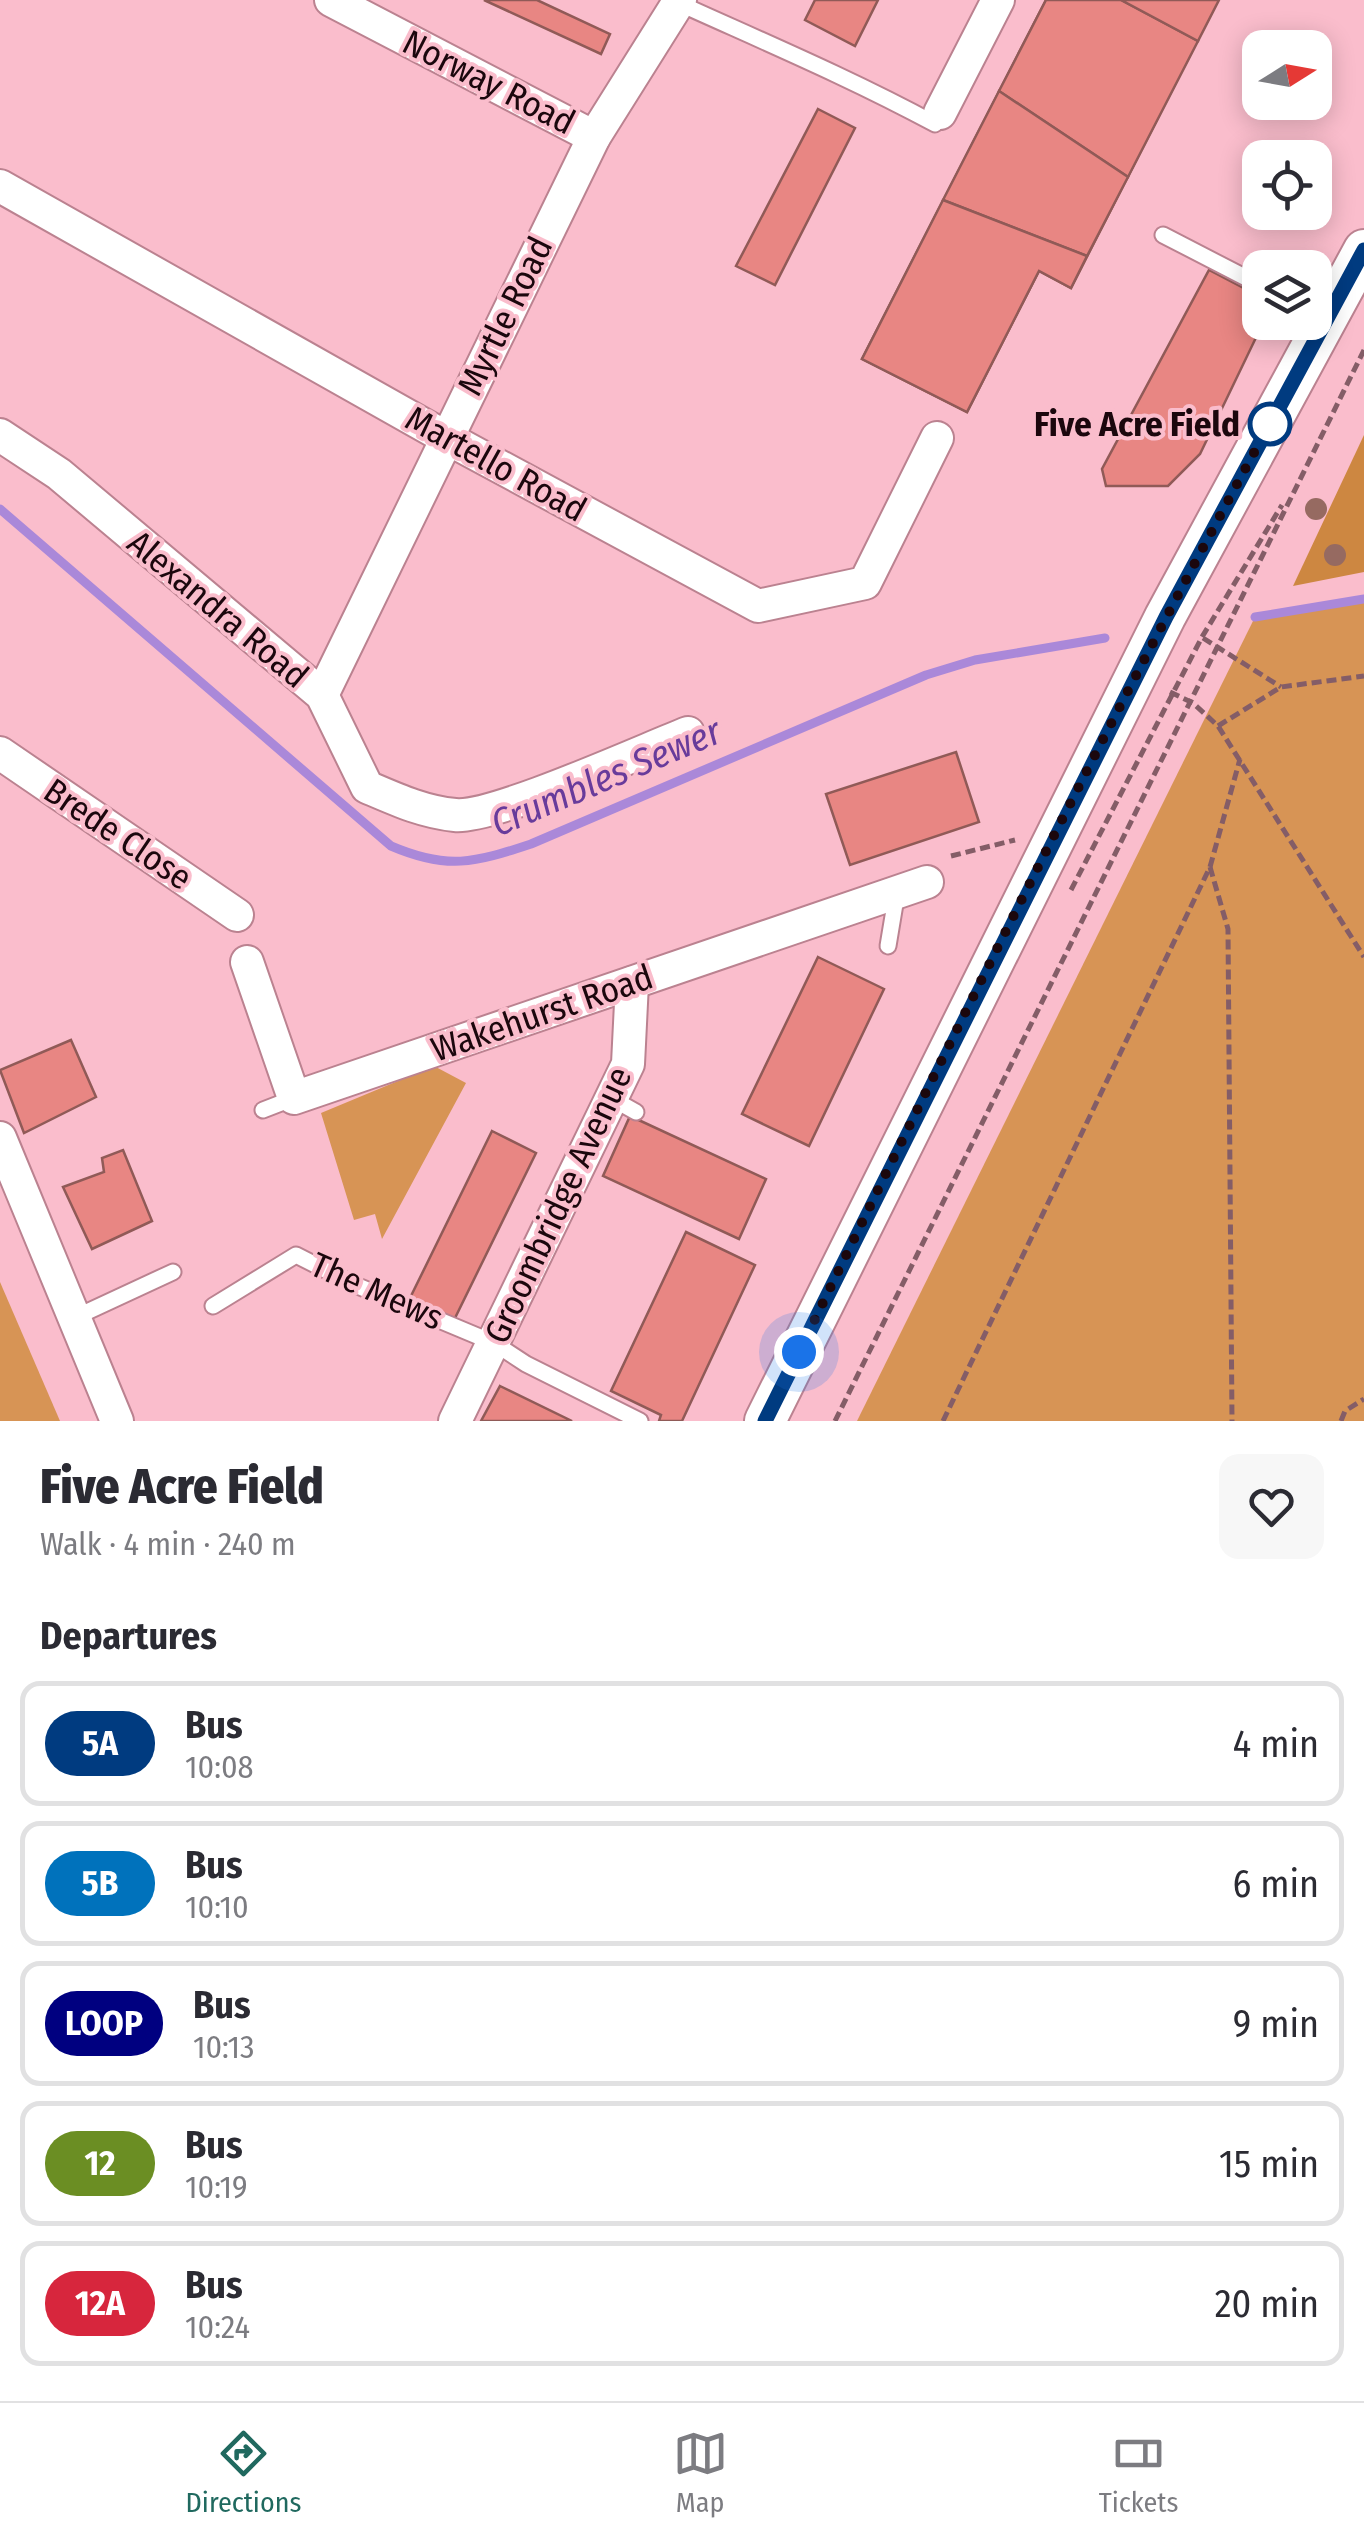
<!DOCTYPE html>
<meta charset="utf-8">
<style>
body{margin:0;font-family:"Fira Sans Condensed",sans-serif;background:#f7f7f7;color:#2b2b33;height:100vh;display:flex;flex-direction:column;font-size:38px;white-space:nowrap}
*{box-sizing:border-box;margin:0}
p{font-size:32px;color:#7c7c81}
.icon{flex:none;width:55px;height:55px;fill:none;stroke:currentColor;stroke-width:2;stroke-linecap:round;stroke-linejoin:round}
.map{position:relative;height:1421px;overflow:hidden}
.details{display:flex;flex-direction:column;background:#fff;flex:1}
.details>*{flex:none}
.badge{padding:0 20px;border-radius:32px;font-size:35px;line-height:65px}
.needle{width:65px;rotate:79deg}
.fabs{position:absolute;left:1242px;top:30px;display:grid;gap:20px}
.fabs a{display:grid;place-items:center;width:90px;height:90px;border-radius:20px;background:#fff;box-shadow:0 5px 25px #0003;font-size:50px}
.you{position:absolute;width:50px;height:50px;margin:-25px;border:8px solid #fff;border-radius:50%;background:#1a73e8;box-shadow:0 0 0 15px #1a73e833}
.map>.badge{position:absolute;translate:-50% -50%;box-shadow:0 0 0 5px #fff}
h2{padding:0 40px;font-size:38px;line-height:90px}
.round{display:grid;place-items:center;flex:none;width:105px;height:105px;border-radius:20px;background:#f7f7f7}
.headline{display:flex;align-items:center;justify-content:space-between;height:170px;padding:0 40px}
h1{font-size:48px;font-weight:800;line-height:75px}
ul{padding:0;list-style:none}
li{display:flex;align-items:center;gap:30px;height:125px;margin:0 20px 15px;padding:0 20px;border:5px solid #e1e1e2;border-radius:20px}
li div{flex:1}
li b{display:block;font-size:38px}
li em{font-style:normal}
li .badge{min-width:110px;font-weight:700;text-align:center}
.tab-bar{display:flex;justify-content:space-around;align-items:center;height:140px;border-top:2px solid #e1e1e2;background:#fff;font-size:28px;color:#7c7c81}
.tab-bar a{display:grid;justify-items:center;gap:5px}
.tab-bar .on{color:#20695f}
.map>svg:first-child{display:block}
.green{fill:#d79455}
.forest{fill:#cd8741}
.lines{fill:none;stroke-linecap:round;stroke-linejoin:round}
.stream{stroke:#aa88d9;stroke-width:9}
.building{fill:#e88683;stroke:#905a57;stroke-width:2.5}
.service-casing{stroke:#bb8290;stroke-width:19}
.minor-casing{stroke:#bb8290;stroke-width:36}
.tertiary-casing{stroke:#bb8290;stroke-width:44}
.path{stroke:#845d67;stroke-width:5;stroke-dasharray:10 5;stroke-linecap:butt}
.service{stroke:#fff;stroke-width:15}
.minor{stroke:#fff;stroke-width:32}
.tertiary{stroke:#fff;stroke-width:40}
.tree{fill:#966a61}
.line-casing{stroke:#fff;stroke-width:22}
.line{stroke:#003b80;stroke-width:15}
.walk{stroke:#1b070d;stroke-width:10;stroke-dasharray:0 18}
.stop-dot{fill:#fff;stroke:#003b80;stroke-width:5}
.labels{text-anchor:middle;stroke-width:8;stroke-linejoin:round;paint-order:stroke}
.street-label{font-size:35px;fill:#1b070d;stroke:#fabdcc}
.stop-label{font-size:35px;font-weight:bold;fill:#1b070d;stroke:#fabdcc;text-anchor:end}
.water-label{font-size:38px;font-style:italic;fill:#683b9b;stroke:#fabdcc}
</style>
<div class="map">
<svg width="1364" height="1421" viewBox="0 0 1364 1421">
<rect width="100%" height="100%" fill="#fabdcc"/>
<!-- green -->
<g class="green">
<polygon points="1364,599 1364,1421 857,1421 1255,617"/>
<polygon points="434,1066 466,1083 382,1239 375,1214 354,1220 321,1113"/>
<polygon points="0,1282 60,1421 0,1421"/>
</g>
<!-- forest -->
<polygon class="forest" points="1364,435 1364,572 1293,586"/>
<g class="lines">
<!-- stream -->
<g class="stream">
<path d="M0,509L391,846C447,870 474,863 531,844L926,675L975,660L1105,638"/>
<polyline points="1255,617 1364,599"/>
</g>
</g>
<!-- building -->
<g class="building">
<polygon points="484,0 537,0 610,34 601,54"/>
<polygon points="815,0 878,0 855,46 805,20"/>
<polygon points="1046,0 1218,0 1071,288 1039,271 967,412 862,359"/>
<polygon points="1046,0 1121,0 1198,41 1128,177 999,91"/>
<polygon points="1121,0 1219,0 1198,41"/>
<polygon points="999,91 1128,177 1087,256 943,200"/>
<polygon points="818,109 855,128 775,285 736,266"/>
<polygon points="943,200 1087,256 1071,288 1039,271 967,412 862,359"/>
<polygon points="1209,270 1253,293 1263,323 1200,454 1168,486 1106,486 1102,469"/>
<polygon points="956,752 979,822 850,865 826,794"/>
<polygon points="818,957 884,989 809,1146 742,1114"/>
<polygon points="71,1040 96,1097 24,1133 0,1070"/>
<polygon points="630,1116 766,1179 739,1239 603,1176"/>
<polygon points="492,1131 536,1153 454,1320 410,1298"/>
<polygon points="123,1150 152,1221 92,1249 63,1187 104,1172 102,1158"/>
<polygon points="686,1232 755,1265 682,1421 659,1421 661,1415 611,1391"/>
<polygon points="500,1386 572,1421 481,1421"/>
</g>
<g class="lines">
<defs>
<g id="service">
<path d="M674,1C762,41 850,78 935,124L939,116"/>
<polyline points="1163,235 1260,285"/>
<polyline points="888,946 897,892"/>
<polyline points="611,1098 636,1112"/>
<polyline points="263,1110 294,1098"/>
<polyline points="213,1306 296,1255 353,1284 494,1343 526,1364 640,1421"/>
<polyline points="76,1317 173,1272"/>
</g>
<g id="minor">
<polyline points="331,0 594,137"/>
<polyline points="940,113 998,0"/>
<polyline points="0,186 445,437 758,606 865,583 937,438"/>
<path d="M0,435L59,474L322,695L367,787C395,799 423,812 455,815C493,819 644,750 688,733"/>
<polyline points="322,695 594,137 680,0"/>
<polyline points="0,753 237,915"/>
<polyline points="247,962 294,1098 927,882"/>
<polyline points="0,1138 117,1421"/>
<polyline points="455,1421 628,1064 632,983"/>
</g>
<polyline id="tertiary" points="765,1421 1165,617 1364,250"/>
</defs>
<!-- service casing -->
<use href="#service" class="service-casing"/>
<!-- minor casing -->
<use href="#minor" class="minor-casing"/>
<!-- tertiary casing -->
<use href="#tertiary" class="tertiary-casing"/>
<!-- path -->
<g class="path">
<polyline points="1203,638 1281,687"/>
<polyline points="1170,692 1193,703 1218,726 1364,957"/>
<polyline points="1218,726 1281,687 1364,676"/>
<polyline points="951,856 1015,840"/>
<polyline points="1210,867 1228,929 1232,1421"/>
<polyline points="1071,890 1202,637 1282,505"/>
<polyline points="835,1421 1364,350"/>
<polyline points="943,1421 1210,867 1240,759"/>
<polyline points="1341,1421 1345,1411 1364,1399"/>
</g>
<!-- service -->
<use href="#service" class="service"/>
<!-- minor -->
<use href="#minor" class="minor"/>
<!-- tertiary -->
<use href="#tertiary" class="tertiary"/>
</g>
<!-- trees -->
<g class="tree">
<circle cx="1316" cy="509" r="11"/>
<circle cx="1335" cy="555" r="11"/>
</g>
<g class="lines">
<defs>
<polyline id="line" points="765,1421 1166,617 1364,250"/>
</defs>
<!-- line casing -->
<use href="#line" class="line-casing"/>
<!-- line -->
<use href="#line" class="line"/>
<!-- walk -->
<path class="walk" d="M799,1352C952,1037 1107,722 1275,414L1270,424"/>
</g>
<!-- markers -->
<circle class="stop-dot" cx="1270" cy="424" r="20"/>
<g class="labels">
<!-- street labels -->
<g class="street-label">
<text transform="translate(489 82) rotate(27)" y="12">Norway Road</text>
<text transform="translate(505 316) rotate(-64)" y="12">Myrtle Road</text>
<text transform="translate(496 464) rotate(29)" y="12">Martello Road</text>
<text transform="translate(218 609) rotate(40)" y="12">Alexandra Road</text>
<text transform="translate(118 834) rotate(34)" y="12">Brede Close</text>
<text transform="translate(542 1013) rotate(-19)" y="12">Wakehurst Road</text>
<text transform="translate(558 1205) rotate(-65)" y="12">Groombridge Avenue</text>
<text transform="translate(377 1291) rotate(24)" y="12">The Mews</text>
</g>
<!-- stop labels -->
<g class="stop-label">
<text x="1240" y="436">Five Acre Field</text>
</g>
<!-- water labels -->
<g class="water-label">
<text transform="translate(606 777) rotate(-23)" y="13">Crumbles Sewer</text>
</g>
</g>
</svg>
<div class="fabs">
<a><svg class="needle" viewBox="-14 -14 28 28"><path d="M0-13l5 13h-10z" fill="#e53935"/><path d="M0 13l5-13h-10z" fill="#7c7c81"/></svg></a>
<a><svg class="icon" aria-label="locate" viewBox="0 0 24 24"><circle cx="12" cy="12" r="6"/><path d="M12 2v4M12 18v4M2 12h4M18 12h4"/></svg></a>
<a><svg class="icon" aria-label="layers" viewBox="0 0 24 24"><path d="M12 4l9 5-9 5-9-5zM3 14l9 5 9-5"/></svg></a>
</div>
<div class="you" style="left:799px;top:1352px"></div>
</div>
<section class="details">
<div class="headline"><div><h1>Five Acre Field</h1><p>Walk · 4 min · 240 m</p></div><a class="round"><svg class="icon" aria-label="heart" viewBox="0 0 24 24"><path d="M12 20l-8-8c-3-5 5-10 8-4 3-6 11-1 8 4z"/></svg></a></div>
<h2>Departures</h2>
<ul>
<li><span class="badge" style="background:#003b80;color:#fff">5A</span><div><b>Bus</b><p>10:08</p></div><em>4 min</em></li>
<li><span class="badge" style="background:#0072bc;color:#fff">5B</span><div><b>Bus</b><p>10:10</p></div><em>6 min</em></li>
<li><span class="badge" style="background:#000080;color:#fff">LOOP</span><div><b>Bus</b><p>10:13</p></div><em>9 min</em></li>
<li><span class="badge" style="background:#6b8e23;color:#fff">12</span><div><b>Bus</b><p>10:19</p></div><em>15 min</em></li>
<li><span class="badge" style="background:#d7263d;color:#fff">12A</span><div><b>Bus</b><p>10:24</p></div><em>20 min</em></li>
</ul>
</section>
<nav class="tab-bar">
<a class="on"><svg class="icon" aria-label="directions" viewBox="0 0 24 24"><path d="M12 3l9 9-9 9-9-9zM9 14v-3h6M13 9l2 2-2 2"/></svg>Directions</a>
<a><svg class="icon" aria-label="map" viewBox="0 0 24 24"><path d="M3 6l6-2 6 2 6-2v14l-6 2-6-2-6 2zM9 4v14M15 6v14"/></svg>Map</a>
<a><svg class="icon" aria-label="tickets" viewBox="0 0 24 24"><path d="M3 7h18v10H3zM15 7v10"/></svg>Tickets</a>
</nav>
